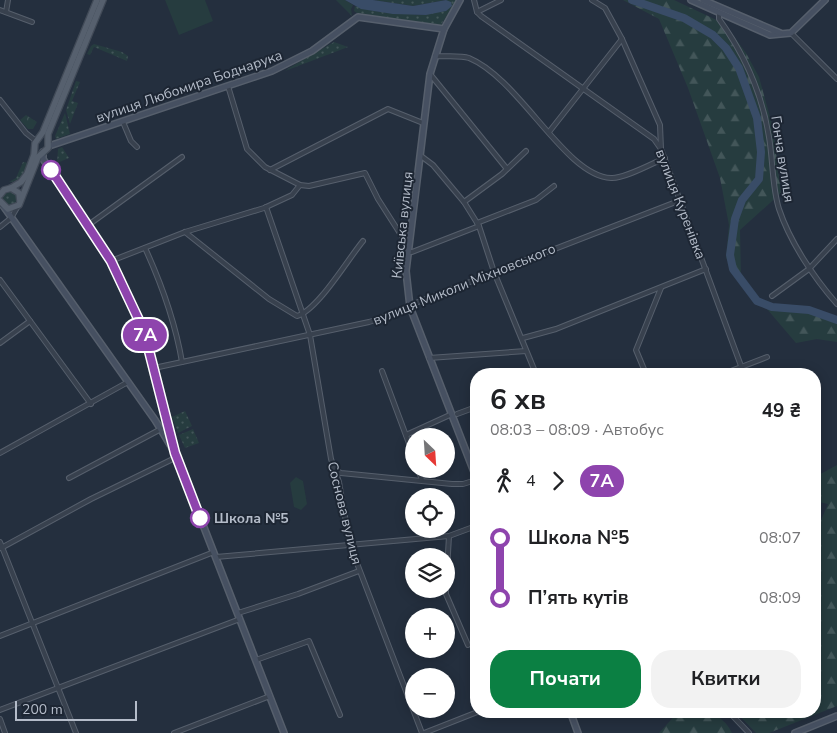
<!DOCTYPE html>
<html lang="uk">
<meta charset="utf-8">
<style>
body{margin:0;font-family:"Nunito Sans",sans-serif;background:#f2f2f2;color:#202124;height:100vh;display:flex;flex-direction:column;font-size:19px;white-space:nowrap}
*{box-sizing:border-box;margin:0}
p{font-size:16px;color:#757577}
.icon{flex:none;width:28px;height:28px;fill:none;stroke:currentColor;stroke-width:2;stroke-linecap:round;stroke-linejoin:round}
.map{position:relative;flex:1;overflow:hidden}
.side{position:absolute;left:470px;top:368px;width:351px;height:350px;display:flex;flex-direction:column;background:#fff;border-radius:20px;box-shadow:0 2px 12px #0003}
.side>*{flex:none}
.badge{padding:0 10px;border-radius:16px;font-size:18px;line-height:32px}
.needle{width:32px;rotate:155deg}
.buttons{position:absolute;left:405px;top:428px;display:grid;gap:10px}
.buttons a{display:grid;place-items:center;width:50px;height:50px;border-radius:50%;background:#fff;box-shadow:0 2px 12px #0003;font-size:25px}
.scale{position:absolute;left:15px;bottom:12px;width:122px;box-sizing:border-box;padding-left:5px;border:2px solid #b4bcc9;border-top:0;font-size:14px;line-height:18px;white-space:nowrap;color:#b4bcc9;-webkit-text-stroke:4px #1d2633;paint-order:stroke}
.map>.badge{position:absolute;translate:-50% -50%;box-shadow:0 0 0 2px #fff}
.legs{display:flex;align-items:center;gap:8px;height:55px;padding:0 20px;font-size:16px}
.legs p{margin-inline-start:auto}
.head{display:flex;align-items:center;justify-content:space-between;height:85px;padding:0 20px}
h1{font-size:28px;font-weight:700;line-height:38px}
.cta{display:flex;gap:10px;margin-top:auto;padding:10px 20px}
.cta a{flex:1;height:58px;border-radius:20px;background:#0b8043;color:#fff;font-size:20px;font-weight:700;line-height:58px;text-align:center}
.cta a+a{background:#f2f2f2;color:#202124}
ul{padding:0 20px;list-style:none}
li{display:flex;align-items:center;gap:18px;height:60px;font-size:19px}
li i{display:grid;place-items:center;width:8px;height:100%;margin:0 6px;background:currentColor}
li i::after{content:'';width:12px;height:12px;margin:-6px;border:4px solid;border-radius:50%;background:#fff}
li p{margin-inline-start:auto}
li:first-child i{background:linear-gradient(#0000 50%,currentColor 0)}
li:last-child i{background:linear-gradient(currentColor 50%,#0000 0)}
.map>svg:first-child{display:block}
.grass{fill:url(#grass-dots)}
.forest{fill:url(#forest-firs)}
.park{fill:url(#park-crowns)}
.pitch{fill:#263c3f}
.water{fill:#394c67}
.lines{fill:none;stroke-linecap:round;stroke-linejoin:round}
.river{stroke:#394c67;stroke-width:8}
.street-casing{stroke:#565f6c;stroke-width:6}
.secondary-casing{stroke:#565f6c;stroke-width:8}
.primary-casing{stroke:#414a57;stroke-width:8}
.street{stroke:#38414e;stroke-width:4}
.secondary{stroke:#465061;stroke-width:5}
.primary{stroke:#56606e;stroke-width:5.5}
.line-1-casing{stroke:#fff;stroke-width:11}
.line-1{stroke:#8e44ad;stroke-width:8}
.stop-1-dot{fill:#fff;stroke:#8e44ad;stroke-width:2.5}
.labels{text-anchor:middle;stroke-width:4;stroke-linejoin:round;paint-order:stroke}
.street-label{font-size:14px;fill:#b4bcc9;stroke:#1d2633}
.stop-label{font-size:14px;font-weight:bold;fill:#b4bcc9;stroke:#1d2633;text-anchor:start}
</style>
<div class="map">
<svg width="837" height="733" viewBox="0 0 837 733">
<defs>
<pattern id="grass-dots" width="8" height="8" patternUnits="userSpaceOnUse" patternTransform="scale(1.25)"><rect width="8" height="8" fill="#263c3f"/><path d="M2 2h.1M6 6h.1" fill="none" stroke="#435659" stroke-width="1.8" stroke-linecap="round"/></pattern>
<pattern id="forest-firs" width="22" height="20" patternUnits="userSpaceOnUse" patternTransform="scale(1.25)"><rect width="22" height="20" fill="#263c3f"/><path d="M5 1l3.5 6h-7zM16 11l3.5 6h-7z" fill="#435659"/></pattern>
<pattern id="park-crowns" width="20" height="18" patternUnits="userSpaceOnUse" patternTransform="scale(1.25)"><rect width="20" height="18" fill="#263c3f"/><path d="M2 6a3 3 0 1 1 6 0M12 15a3 3 0 1 1 6 0" fill="none" stroke="#435659"/></pattern>
</defs>
<rect width="100%" height="100%" fill="#242f3e"/>
<!-- grass -->
<g class="grass">
<polygon points="373,0 456,0 441,25 357,13 354,11 355,6 380,12 426,15 447,2 446,0 413,6"/>
<polygon points="334,42 348,47 285,71 289,68"/>
<polygon points="94,44 122,52 128,56 127,61 94,47 90,55 87,54 91,46"/>
<polygon points="76,81 80,82 72,101 78,103 70,124 66,110"/>
<polygon points="65,113 70,134 56,139 55,136"/>
<polygon points="62,147 69,158 57,163 58,149"/>
<path d="M23,162L29,163C24,173 21,182 9,182L16,178Z"/>
<circle cx="10" cy="198" r="7"/>
<polygon points="185,411 192,426 178,433 172,417"/>
<polygon points="193,429 199,443 185,448 179,435"/>
</g>
<!-- forest -->
<g class="forest">
<polygon points="336,0 345,0 353,5 351,9 352,16"/>
<polygon points="623,0 674,0 725,24 746,53 759,77 773,128 781,193 740,230 741,277 726,258 729,225 720,178 688,88 659,19"/>
<polygon points="767,309 812,314 837,323 837,342 817,339 796,343"/>
<polygon points="837,465 837,706 769,733 756,733 735,711 815,711 815,534 828,504 815,501 815,477"/>
<path d="M679,711C700,711 721,710 732,733H659Z"/>
</g>
<!-- park -->
<polygon class="park" points="26,115 37,122 33,129 28,129 20,120"/>
<!-- pitch -->
<g class="pitch">
<polygon points="165,0 205,0 213,21 179,35"/>
<polygon points="296,477 303,481 307,504 301,510 294,507 290,483"/>
</g>
<!-- water -->
<polygon class="water" points="345,0 373,0 413,6 446,0 451,2 452,6 446,11 426,15 393,14 361,9"/>
<g class="lines">
<!-- river -->
<polyline class="river" points="632,0 684,18 713,35 726,48 739,68 757,118 761,152 759,179 742,200 735,219 730,255 733,269 757,301 772,307 809,310 837,320"/>
<defs>
<g id="street">
<polyline points="474,0 477,12 481,16 654,139 661,149 744,374"/>
<polyline points="592,0 605,8 622,39 660,125 661,149"/>
<polyline points="0,10 32,22"/>
<polyline points="6,12 8,0"/>
<polyline points="477,12 501,0"/>
<path d="M719,13V19C745,55 762,93 769,137C773,160 772,187 779,209C790,242 814,278 837,304"/>
<polyline points="791,33 837,79"/>
<path d="M435,56C445,57 460,55 469,58C520,79 565,176 611,178C624,179 651,164 665,158"/>
<polyline points="430,74 507,169"/>
<polyline points="228,86 247,149 265,167 300,185 309,186 365,173 378,199 408,246"/>
<polyline points="0,100 26,133 36,141"/>
<polyline points="123,122 131,141 137,147"/>
<polyline points="549,132 622,39"/>
<polyline points="421,156 433,165 464,202 479,226 494,272 536,374"/>
<polyline points="270,170 388,109 423,123"/>
<polyline points="464,202 502,174 526,151"/>
<polyline points="266,207 310,335 331,459 339,482 350,545 422,733"/>
<polyline points="477,223 536,200 554,186"/>
<polyline points="87,226 182,157"/>
<polyline points="0,227 11,218 18,206"/>
<path d="M185,232L269,299L297,316C317,311 348,259 363,241"/>
<path d="M145,248C162,285 175,321 182,362"/>
<polyline points="407,252 412,252 479,226"/>
<polyline points="111,261 185,232 264,208 292,195 300,185"/>
<polyline points="0,280 91,404"/>
<polyline points="772,296 809,269 837,239"/>
<polyline points="523,338 556,329 706,269"/>
<polyline points="0,343 30,321"/>
<polyline points="429,358 526,351"/>
<polyline points="154,368 369,322 407,310 413,304 681,200"/>
<polyline points="382,371 414,457"/>
<polyline points="646,374 636,350 661,288"/>
<polyline points="723,374 767,357"/>
<polyline points="457,414 476,407"/>
<polyline points="406,435 452,414"/>
<polyline points="0,453 128,382"/>
<polyline points="334,469 341,473 452,484 463,484 476,480"/>
<polyline points="418,469 422,480"/>
<polyline points="69,478 161,429"/>
<polyline points="0,542 76,733"/>
<polyline points="1,548 91,499 177,457"/>
<polyline points="216,557 449,536 476,526"/>
<polyline points="446,588 449,536"/>
<polyline points="446,589 446,594 468,645"/>
<polyline points="238,613 298,594 359,571"/>
<polyline points="0,636 214,552"/>
<polyline points="256,660 309,641 340,715"/>
<polyline points="0,710 240,619"/>
<polyline points="728,711 749,733"/>
<polyline points="0,719 5,733"/>
<polyline points="174,733 270,696"/>
<polyline points="424,733 480,711"/>
</g>
<g id="secondary">
<polyline points="460,0 444,29 430,74 406,271 410,307 476,477"/>
<polyline points="691,0 770,35 791,33 825,0"/>
<polyline points="703,0 780,33"/>
<polyline points="49,146 272,71 312,51 358,17 444,29"/>
<polyline points="43,152 43,159 111,261 144,331 175,453 284,733"/>
<polyline points="4,207 155,420 172,448"/>
<polyline points="570,711 578,733"/>
<polyline points="795,733 837,716"/>
</g>
<g id="primary">
<polyline points="11,188 21,182 27,174 34,155 35,143 43,132 97,0"/>
<polyline points="0,195 4,190 11,188 19,193 20,201"/>
<polyline points="0,201 8,209 19,205 38,157 48,148 48,134 103,0"/>
</g>
</defs>
<!-- street casing -->
<use href="#street" class="street-casing"/>
<!-- secondary casing -->
<use href="#secondary" class="secondary-casing"/>
<!-- primary casing -->
<use href="#primary" class="primary-casing"/>
<!-- street -->
<use href="#street" class="street"/>
<!-- secondary -->
<use href="#secondary" class="secondary"/>
<!-- primary -->
<use href="#primary" class="primary"/>
</g>
<g class="lines">
<defs>
<polyline id="line-1" points="51,170 111,261 144,331 175,453 200,518"/>
</defs>
<!-- line-1 casing -->
<use href="#line-1" class="line-1-casing"/>
<!-- line-1 -->
<use href="#line-1" class="line-1"/>
</g>
<!-- markers -->
<g class="stop-1-dot">
<circle cx="51" cy="170" r="9"/>
<circle cx="200" cy="518" r="9"/>
</g>
<g class="labels">
<!-- street labels -->
<g class="street-label">
<text transform="translate(189 86) rotate(-19)" y="5">вулиця Любомира Боднарука</text>
<text transform="translate(783 159) rotate(81)" y="5">Гонча вулиця</text>
<text transform="translate(681 204) rotate(69)" y="5">вулиця Куренівка</text>
<text transform="translate(402 225) rotate(-84)" y="5">Київська вулиця</text>
<text transform="translate(464 284) rotate(-22)" y="5">вулиця Миколи Міхновського</text>
<text transform="translate(345 513) rotate(76)" y="5">Соснова вулиця</text>
</g>
<!-- stop labels -->
<g class="stop-label">
<text x="214" y="523">Школа №5</text>
</g>
</g>
</svg>
<div class="buttons">
<a><svg class="needle" viewBox="-14 -14 28 28"><path d="M0-13l5 13h-10z" fill="#e53935"/><path d="M0 13l5-13h-10z" fill="#757577"/></svg></a>
<a><svg class="icon" aria-label="locate" viewBox="0 0 24 24"><circle cx="12" cy="12" r="6"/><path d="M12 2v4M12 18v4M2 12h4M18 12h4"/></svg></a>
<a><svg class="icon" aria-label="layers" viewBox="0 0 24 24"><path d="M12 4l9 5-9 5-9-5zM3 14l9 5 9-5"/></svg></a>
<a>+</a>
<a>−</a>
</div>
<div class="scale">200 m</div>
<b class="badge" style="left:145px;top:335px;background:#8e44ad;color:#fff">7А</b>
<section class="side">
<div class="head"><div><h1>6 хв</h1><p>08:03 – 08:09 · Автобус</p></div><b>49 ₴</b></div>
<div class="legs"><svg class="icon" aria-label="walk" viewBox="0 0 24 24"><circle cx="13" cy="4" r="2"/><path d="M13 8l-2 6 4 7M11 14l-3 7M7 12l3-4h3l4 4"/></svg>4<svg class="icon" aria-label="forward" viewBox="0 0 24 24"><path d="M9 5l7 7-7 7"/></svg><b class="badge" style="background:#8e44ad;color:#fff">7А</b></div>
<ul>
<li><i style="color:#8e44ad"></i><b>Школа №5</b><p>08:07</p></li>
<li><i style="color:#8e44ad"></i><b>П’ять кутів</b><p>08:09</p></li>
</ul>
<div class="cta"><a>Почати</a><a>Квитки</a></div>
</section>
</div>
